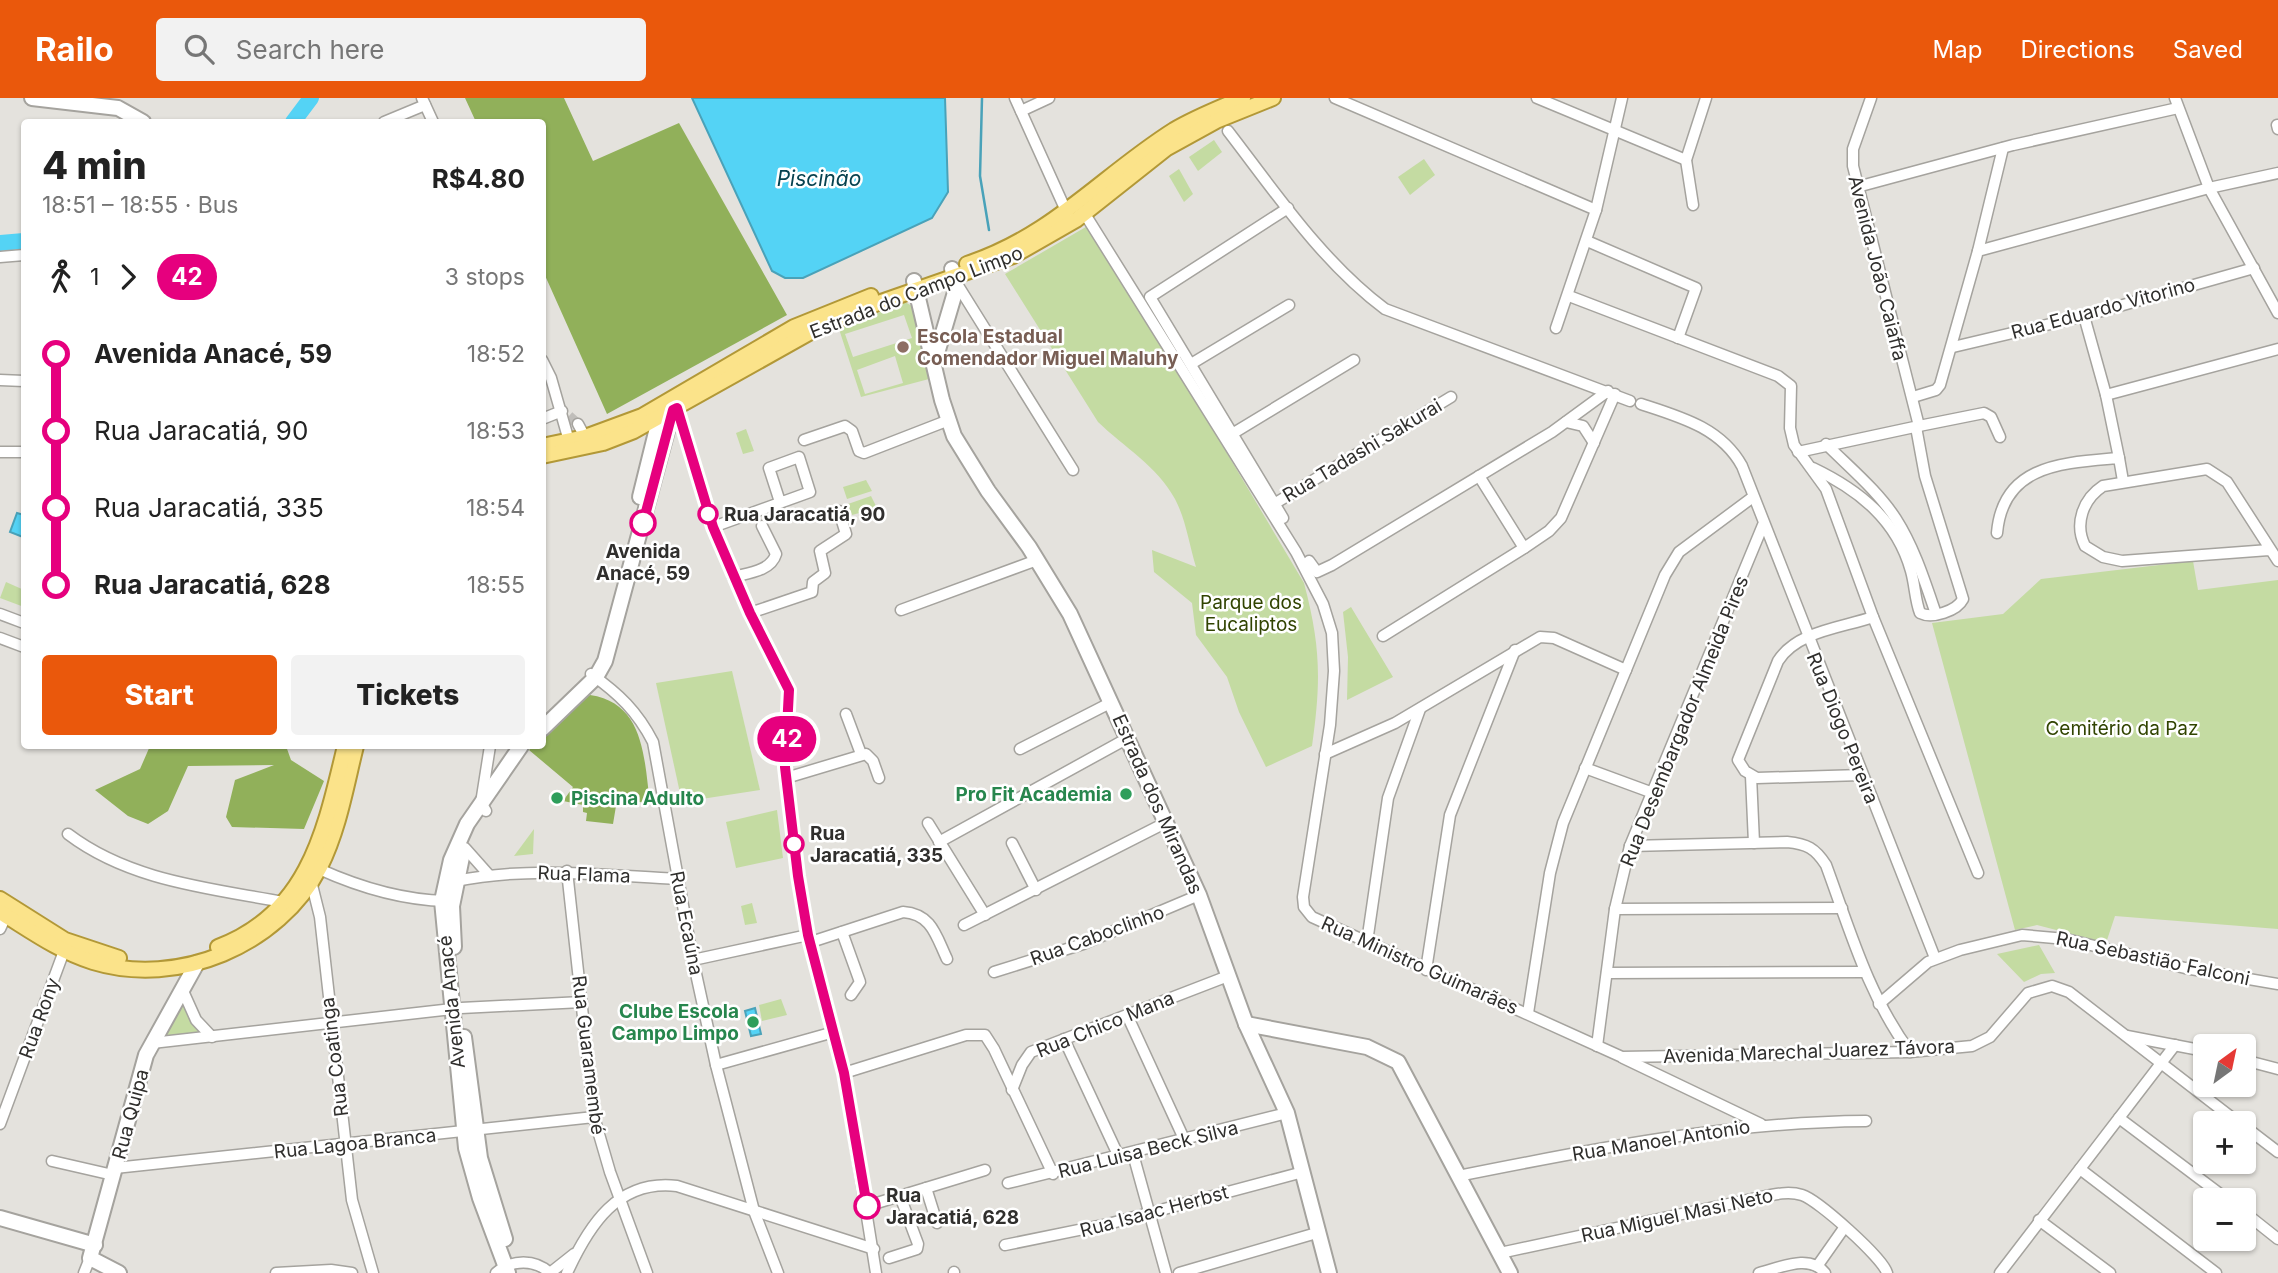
<!DOCTYPE html>
<meta charset="utf-8">
<style>
body{margin:0;font-family:Inter,sans-serif;background:#f2f2f2;color:#222;height:100vh;display:flex;flex-direction:column;font-size:26px;white-space:nowrap}
*{box-sizing:border-box;margin:0}
p{font-size:23px;color:#767676}
.icon{flex:none;width:38px;height:38px;fill:none;stroke:currentColor;stroke-width:2;stroke-linecap:round;stroke-linejoin:round}
.map{position:relative;flex:1;overflow:hidden}
.drawer{position:absolute;left:21px;top:21px;width:525px;height:630px;display:flex;flex-direction:column;background:#fff;border-radius:7px;box-shadow:0 2px 5px #0004}
.drawer>*{flex:none}
.badge{padding:0 14px;border-radius:23px;font-size:24px;line-height:46px}
.needle{width:46px;rotate:33deg}
.fabs{position:absolute;left:2193px;top:936px;display:grid;gap:14px}
.fabs a{display:grid;place-items:center;width:63px;height:63px;border-radius:7px;background:#fff;box-shadow:0 2px 5px #0004;font-size:35px}
.map>.badge{position:absolute;translate:-50% -50%;box-shadow:0 0 0 4px #fff}
.legs{display:flex;align-items:center;gap:10px;height:77px;padding:0 21px;font-size:23px}
.legs p{margin-inline-start:auto}
.head{display:flex;align-items:center;justify-content:space-between;height:119px;padding:0 21px}
h1{font-size:38px;font-weight:800;line-height:52px}
.primary-button{display:flex;gap:14px;margin-top:auto;padding:14px 21px}
.primary-button a{flex:1;height:80px;border-radius:7px;background:#ea580c;color:#fff;font-size:28px;font-weight:800;line-height:80px;text-align:center}
.primary-button a+a{background:#f2f2f2;color:#222}
ul{padding:0 21px;list-style:none}
li{display:flex;align-items:center;gap:24px;height:77px;font-size:26px}
li i{display:grid;place-items:center;width:10px;height:100%;margin:0 9px;background:currentColor}
li i::after{content:'';width:18px;height:18px;margin:-9px;border:5px solid;border-radius:50%;background:#fff}
li p{margin-inline-start:auto}
li:first-child i{background:linear-gradient(#0000 50%,currentColor 0)}
li:last-child i{background:linear-gradient(currentColor 50%,#0000 0)}
header{display:flex;align-items:center;gap:42px;box-sizing:border-box;height:98px;padding:0 35px;background:#ea580c;color:#fff}
header strong{font-size:33px}
nav{display:flex;gap:38px;margin-inline-start:auto;font-size:24px}
.search{width:490px;height:63px;background:#f2f2f2;display:flex;align-items:center;gap:18px;box-sizing:border-box;padding:0 24px;border-radius:7px;color:#767676;font-size:26px}
.map>svg:first-child{display:block}
.green{fill:#c4dba2;fill-rule:evenodd}
.forest{fill:#91b05a}
.water{fill:#54d3f5;stroke:#49a2b9;stroke-width:2}
.lines{fill:none;stroke-linecap:round;stroke-linejoin:round}
.stream{stroke:#49a2b9;stroke-width:2.5}
.river{stroke:#54d3f5;stroke-width:16}
.street-tunnel{stroke:#c0beba;stroke-width:10;stroke-dasharray:10 5;stroke-linecap:butt}
.street-casing{stroke:#a5a39e;stroke-width:13}
.secondary-casing{stroke:#a5a39e;stroke-width:18}
.primary-casing{stroke:#b29837;stroke-width:18}
.street{stroke:#fff;stroke-width:10}
.secondary{stroke:#fff;stroke-width:14}
.primary{stroke:#fbe38a;stroke-width:14}
.line-1-casing{stroke:#fff;stroke-width:16}
.line-1{stroke:#e6007e;stroke-width:10}
.education-dot{fill:#8d6e63;stroke:#fff;stroke-width:2.5}
.stop-1-dot{fill:#fff;stroke:#e6007e;stroke-width:3.5}
.leisure-dot{fill:#2e9e5b;stroke:#fff;stroke-width:2.5}
.labels{text-anchor:middle;stroke-width:5;stroke-linejoin:round;paint-order:stroke}
.street-label{font-size:19px;fill:#302f2d;stroke:#fff}
.education-label{font-size:19px;font-weight:bold;fill:#785e54;stroke:#fff;text-anchor:start}
.stop-label{font-size:19px;font-weight:bold;fill:#302f2d;stroke:#fff;text-anchor:start}
.park-label{font-size:19px;fill:#314401;stroke:#fff}
.leisure-label{font-size:19px;font-weight:bold;fill:#27864d;stroke:#fff;text-anchor:end}
.water-label{font-size:21px;font-style:italic;fill:#074250;stroke:#fff}
</style>
<header>
<strong>Railo</strong>
<div class="search"><svg class="icon" aria-label="search" viewBox="0 0 24 24"><circle cx="10" cy="10" r="6"/><path d="M15 15l6 6"/></svg>Search here</div>
<nav><a>Map</a><a>Directions</a><a>Saved</a></nav>
</header>
<div class="map">
<svg width="2278" height="1175" viewBox="0 0 2278 1175">
<rect width="100%" height="100%" fill="#e4e2dd"/>
<!-- green -->
<g class="green">
<polygon points="1214,42 1222,54 1198,73 1189,59"/>
<polygon points="1424,61 1435,77 1410,97 1398,79"/>
<polygon points="1179,71 1193,96 1184,104 1169,78"/>
<path d="M1091,126L1304,485C1321,549 1321,584 1312,648L1266,669L1239,614L1227,579L1196,537L1192,505L1154,474L1152,452L1196,469C1189,446 1186,422 1175,401C1157,368 1124,349 1098,324L1005,176Z"/>
<path d="M905,204L912,208L915,217L929,281L861,299L839,231ZM904,217L912,240L853,259L845,236ZM895,258L903,285L865,296L857,272Z"/>
<polygon points="746,331 754,353 743,356 736,335"/>
<polygon points="866,382 872,393 847,401 843,389"/>
<polygon points="871,398 877,410 852,417 848,406"/>
<polygon points="2193,463 2198,492 2278,482 2278,831 2115,818 2106,845 2037,827 2015,832 1932,525 2003,516 2041,481"/>
<polygon points="6,484 24,492 24,509 0,500"/>
<polygon points="1351,509 1393,579 1347,602 1348,559 1343,514"/>
<polygon points="732,573 760,692 682,704 656,585"/>
<polygon points="777,712 783,760 736,770 726,724"/>
<polygon points="534,731 533,756 514,758"/>
<polygon points="752,805 757,825 745,827 741,808"/>
<polygon points="2039,847 2055,875 2041,876 2024,884 1997,856"/>
<polygon points="183,897 204,938 155,943"/>
<polygon points="781,901 787,917 762,923 759,907"/>
</g>
<!-- forest -->
<g class="forest">
<polygon points="465,0 564,0 593,63 679,25 787,217 607,316 543,173 542,24 476,24"/>
<path d="M590,597C645,605 644,661 650,705L617,702L613,726L586,723L587,715L583,714V707L563,703L573,689L529,652L533,648H542L543,638L567,611Z"/>
<polygon points="150,648 286,648 291,662 324,683 304,731 232,729 226,719 235,682 274,667 188,668 168,713 148,726 128,718 95,692 140,671"/>
</g>
<!-- water -->
<g class="water">
<polygon points="692,0 945,0 948,94 932,120 803,180 785,180 772,173"/>
<polygon points="17,415 24,417 23,439 10,434"/>
<polygon points="755,910 761,936 751,938 745,913"/>
</g>
<g class="lines">
<!-- stream -->
<polyline class="stream" points="982,0 980,78 989,132"/>
<!-- river -->
<g class="river">
<polyline points="293,24 311,0"/>
<polyline points="0,145 24,143"/>
</g>
<!-- street-tunnel -->
<polyline class="street-tunnel" points="569,318 578,326"/>
<defs>
<g id="street">
<polyline points="422,0 433,24"/>
<polyline points="1015,0 1067,115"/>
<polyline points="1335,0 1596,112"/>
<polyline points="1537,0 1686,62"/>
<polyline points="2175,0 2209,90 2278,215"/>
<polyline points="1021,13 1049,0"/>
<polyline points="384,24 425,7"/>
<polyline points="2277,27 2278,31"/>
<path d="M1228,33C1275,94 1322,164 1385,211L1630,303"/>
<polyline points="1857,89 2013,47 2178,10"/>
<polyline points="1693,107 1686,62 1706,0"/>
<polyline points="1088,121 1296,454 1323,506 1332,535 1334,573 1330,627 1303,799 1304,809 1312,819 1622,959 1910,954 1972,948 1990,939 2028,895 2052,888 2069,894 2240,1026"/>
<polyline points="1587,143 1696,190 1678,240"/>
<polyline points="1978,153 2003,50"/>
<polyline points="0,159 24,157"/>
<polyline points="957,186 1073,372"/>
<polyline points="1569,198 1778,278 1791,288 1790,330 1794,347 1826,391 1873,519 1978,775"/>
<polyline points="2084,218 2106,297 2119,360"/>
<polyline points="1556,230 1596,112 1622,0"/>
<polyline points="1953,249 2084,218 2254,170"/>
<polyline points="542,262 551,280 569,343"/>
<polyline points="1191,266 1289,207"/>
<polyline points="0,282 24,283"/>
<polyline points="2106,297 2278,251"/>
<polyline points="1913,299 1936,292 1940,287 1978,153 2209,90 2278,75"/>
<path d="M1641,306C1681,319 1721,330 1742,368L1935,860"/>
<polyline points="677,310 713,429 750,515 789,592 785,669 798,778 808,837 844,975 876,1175"/>
<polyline points="542,321 562,313"/>
<polyline points="1566,324 1583,328 1594,345"/>
<polyline points="578,326 585,339"/>
<polyline points="1919,328 1984,315 1991,319 2000,339"/>
<polyline points="1232,336 1354,262"/>
<polyline points="804,342 845,328 852,333 859,353 864,355 949,322"/>
<path d="M1826,346C1850,370 1878,393 1896,421C1914,449 1925,484 1936,516"/>
<polyline points="0,354 24,354"/>
<polyline points="1798,354 1919,328 1853,68 1853,51 1871,0"/>
<path d="M1813,370C1859,392 1897,422 1911,473C1915,487 1915,502 1920,515C1932,521 1957,513 1963,501L1925,378L1916,329"/>
<polyline points="1479,378 1524,450 1549,433 1561,420 1615,296"/>
<polyline points="1274,406 1451,299"/>
<polyline points="1283,420 1150,199 1288,110"/>
<polyline points="713,429 810,394 799,359 769,370 780,404"/>
<path d="M1997,435C2003,366 2063,365 2119,360L2123,383"/>
<path d="M2269,452L2122,463L2103,459L2085,448C2074,426 2083,401 2103,388L2207,371L2227,384L2278,463"/>
<polyline points="1309,463 1317,474 1332,467 1552,334 1608,293"/>
<path d="M733,479C748,475 771,473 776,456L762,428"/>
<polyline points="901,512 1037,462"/>
<polyline points="750,515 812,494 813,484 825,475 820,453 846,436 839,413"/>
<polyline points="0,516 24,525"/>
<polyline points="1383,538 1524,450"/>
<polyline points="0,540 24,549"/>
<path d="M591,576C619,596 637,613 653,644L693,862L716,967L754,1113L778,1175"/>
<polyline points="846,616 861,656"/>
<polyline points="1020,651 1112,604"/>
<polyline points="1325,656 1395,625 1540,539 1554,540 1626,572"/>
<polyline points="1585,670 1653,695"/>
<path d="M1862,677L1757,680L1745,673L1738,662L1778,563C1797,533 1841,530 1873,519"/>
<polyline points="1751,678 1754,745"/>
<polyline points="786,680 866,656 873,663 879,680"/>
<polyline points="486,713 481,705 490,648"/>
<polyline points="928,725 985,817"/>
<path d="M68,736C130,783 209,790 283,804"/>
<polyline points="939,744 1128,640"/>
<polyline points="1012,745 1036,792"/>
<path d="M1630,748L1787,744C1807,746 1815,750 1826,767C1850,832 1868,897 1910,954"/>
<polyline points="465,750 489,777"/>
<path d="M319,771C359,789 402,802 446,803"/>
<polyline points="567,773 594,1019 610,1074 647,1175"/>
<polyline points="311,783 320,819 352,1102 373,1175"/>
<path d="M455,783C533,768 601,777 678,781"/>
<polyline points="1615,811 1842,810"/>
<polyline points="964,827 1167,724"/>
<polyline points="0,831 6,818"/>
<polyline points="842,834 860,884 851,897"/>
<path d="M811,844L903,814C932,816 936,838 947,861"/>
<polyline points="1367,844 1388,700 1420,611"/>
<polyline points="693,862 808,837"/>
<polyline points="1426,872 1450,717 1515,552"/>
<polyline points="994,874 1083,846 1199,797"/>
<polyline points="1607,875 1864,874"/>
<polyline points="183,893 196,922 212,939"/>
<polyline points="1879,906 1928,864 1960,852 2022,837 2066,841 2185,870 2278,886"/>
<polyline points="1528,915 1550,775 1563,725 1665,477 1679,454 1753,399"/>
<polyline points="1127,917 1185,1043"/>
<polyline points="2127,938 2205,953"/>
<polyline points="1064,941 1119,1059"/>
<polyline points="152,945 461,910 582,904"/>
<polyline points="1597,948 1615,811 1630,748 1763,427"/>
<polyline points="1623,960 1761,1026"/>
<polyline points="2244,962 2278,971"/>
<polyline points="716,967 834,934"/>
<polyline points="844,975 966,937 985,937 994,951 1053,1076"/>
<polyline points="1012,992 1022,967 1031,954 1228,878"/>
<polyline points="2119,1020 2228,1102"/>
<polyline points="0,1026 64,853"/>
<polyline points="2244,1028 2278,1054"/>
<polyline points="1133,1056 1166,1175"/>
<polyline points="52,1063 113,1077"/>
<polyline points="115,1070 594,1019"/>
<polyline points="2080,1071 2216,1175"/>
<path d="M1458,1078C1593,1051 1727,1024 1866,1023"/>
<polyline points="1008,1085 1287,1015"/>
<polyline points="926,1090 937,1125"/>
<polyline points="867,1108 985,1072"/>
<polyline points="2244,1114 2278,1141"/>
<polyline points="2039,1122 2110,1175"/>
<polyline points="1005,1147 1108,1126 1303,1074"/>
<path d="M1500,1155L1752,1101C1768,1098 1786,1092 1802,1097C1818,1102 1883,1160 1887,1175"/>
<polyline points="889,1160 917,1151 918,1146 900,1098"/>
<polyline points="1818,1167 1844,1130"/>
<polyline points="954,1174 954,1175"/>
<polyline points="84,1175 90,1160"/>
<polyline points="276,1175 331,1172 352,1175"/>
<path d="M496,1175C512,1161 535,1161 550,1175"/>
<polyline points="550,1175 574,1156"/>
<path d="M567,1175C589,1127 618,1081 677,1088L874,1151"/>
<polyline points="1179,1175 1320,1134"/>
<path d="M1759,1175C1780,1170 1809,1155 1825,1175"/>
<polyline points="2000,1175 2175,947"/>
</g>
<g id="secondary">
<polyline points="32,0 118,10 143,24"/>
<polyline points="914,183 942,302 954,338 988,393 1029,449 1070,516 1199,797 1246,926 1287,1015 1329,1175"/>
<polyline points="935,262 956,191 952,171"/>
<polyline points="640,399 662,310"/>
<polyline points="542,631 596,579 605,563 675,303"/>
<polyline points="454,849 452,808 462,759"/>
<polyline points="1246,926 1367,949 1398,964 1510,1175"/>
<polyline points="464,939 480,1060 505,1141"/>
<polyline points="0,1120 95,1147"/>
<polyline points="119,1175 90,1160 146,957 197,865"/>
<polyline points="508,1175 480,1100 466,1050 442,803 451,762 467,726 521,648"/>
</g>
<g id="primary">
<path d="M967,166C1054,137 1101,78 1174,32C1196,19 1219,10 1243,0"/>
<polyline points="542,348 585,339 642,318 794,229 871,198"/>
<polyline points="542,358 603,345 634,333 818,230 878,205 1013,158 1076,122 1167,50 1216,23 1273,0"/>
<polyline points="0,801 65,842 119,860"/>
<path d="M0,814C31,833 58,853 93,864C178,890 279,848 320,769C339,731 346,688 356,648"/>
<path d="M218,849C309,815 325,731 345,648"/>
</g>
</defs>
<!-- street casing -->
<use href="#street" class="street-casing"/>
<!-- secondary casing -->
<use href="#secondary" class="secondary-casing"/>
<!-- primary casing -->
<use href="#primary" class="primary-casing"/>
<!-- street -->
<use href="#street" class="street"/>
<!-- secondary -->
<use href="#secondary" class="secondary"/>
<!-- primary -->
<use href="#primary" class="primary"/>
</g>
<g class="lines">
<defs>
<polyline id="line-1" points="643,425 673,312 677,310 713,429 750,515 789,592 785,669 798,778 808,837 844,975 867,1108"/>
</defs>
<!-- line-1 casing -->
<use href="#line-1" class="line-1-casing"/>
<!-- line-1 -->
<use href="#line-1" class="line-1"/>
</g>
<!-- markers -->
<circle class="education-dot" cx="903" cy="249" r="7"/>
<g class="stop-1-dot">
<circle cx="708" cy="416" r="9"/>
<circle cx="643" cy="425" r="12"/>
<circle cx="794" cy="746" r="9"/>
<circle cx="867" cy="1108" r="12"/>
</g>
<g class="leisure-dot">
<circle cx="1126" cy="696" r="7"/>
<circle cx="557" cy="700" r="7"/>
<circle cx="753" cy="924" r="7"/>
</g>
<g class="labels">
<!-- street labels -->
<g class="street-label">
<text transform="translate(1878 170) rotate(76)" y="7">Avenida João Caiaffa</text>
<text transform="translate(916 194) rotate(-21)" y="7">Estrada do Campo Limpo</text>
<text transform="translate(2103 210) rotate(-15)" y="7">Rua Eduardo Vitorino</text>
<text transform="translate(1362 352) rotate(-31)" y="7">Rua Tadashi Sakurai</text>
<text transform="translate(1684 623) rotate(-68)" y="7">Rua Desembargador Almeida Pires</text>
<text transform="translate(1843 630) rotate(68)" y="7">Rua Diogo Pereira</text>
<text transform="translate(1158 706) rotate(66)" y="7">Estrada dos Mirandas</text>
<text transform="translate(584 776) rotate(2)" y="7">Rua Flama</text>
<text transform="translate(687 825) rotate(79)" y="7">Rua Ecaúna</text>
<text transform="translate(1097 837) rotate(-20)" y="7">Rua Caboclinho</text>
<text transform="translate(2153 860) rotate(12)" y="7">Rua Sebastião Falconi</text>
<text transform="translate(1420 867) rotate(24)" y="7">Rua Ministro Guimarães</text>
<text transform="translate(451 904) rotate(-96)" y="7">Avenida Anacé</text>
<text transform="translate(39 920) rotate(-70)" y="7">Rua Rony</text>
<text transform="translate(1105 926) rotate(-22)" y="7">Rua Chico Mana</text>
<text transform="translate(1809 953) rotate(-2)" y="7">Avenida Marechal Juarez Távora</text>
<text transform="translate(589 957) rotate(83)" y="7">Rua Guaramembé</text>
<text transform="translate(334 959) rotate(-97)" y="7">Rua Coatinga</text>
<text transform="translate(130 1016) rotate(-75)" y="7">Rua Quipa</text>
<text transform="translate(1661 1042) rotate(-9)" y="7">Rua Manoel Antonio</text>
<text transform="translate(355 1045) rotate(-6)" y="7">Rua Lagoa Branca</text>
<text transform="translate(1148 1051) rotate(-14)" y="7">Rua Luisa Beck Silva</text>
<text transform="translate(1154 1113) rotate(-15)" y="7">Rua Isaac Herbst</text>
<text transform="translate(1677 1117) rotate(-12)" y="7">Rua Miguel Masi Neto</text>
</g>
<!-- education labels -->
<g class="education-label">
<text x="917" y="245">Escola Estadual<tspan x="917" dy="22">Comendador Miguel Maluhy</tspan></text>
</g>
<!-- stop labels -->
<g class="stop-label">
<text x="724" y="423">Rua Jaracatiá, 90</text>
<text x="643" y="460" text-anchor="middle">Avenida<tspan x="643" dy="22">Anacé, 59</tspan></text>
<text x="810" y="742">Rua<tspan x="810" dy="22">Jaracatiá, 335</tspan></text>
<text x="886" y="1104">Rua<tspan x="886" dy="22">Jaracatiá, 628</tspan></text>
</g>
<!-- park labels -->
<g class="park-label">
<text x="1251" y="511">Parque dos<tspan x="1251" dy="22">Eucaliptos</tspan></text>
<text x="2122" y="637">Cemitério da Paz</text>
</g>
<!-- leisure labels -->
<g class="leisure-label">
<text x="1112" y="703">Pro Fit Academia</text>
<text x="571" y="707" text-anchor="start">Piscina Adulto</text>
<text x="739" y="920">Clube Escola<tspan x="739" dy="22">Campo Limpo</tspan></text>
</g>
<!-- water labels -->
<g class="water-label">
<text x="819" y="88">Piscinão</text>
</g>
</g>
</svg>
<div class="fabs">
<a><svg class="needle" viewBox="-14 -14 28 28"><path d="M0-13l5 13h-10z" fill="#e53935"/><path d="M0 13l5-13h-10z" fill="#767676"/></svg></a>
<a>+</a>
<a>−</a>
</div>
<b class="badge" style="left:787px;top:641px;background:#e6007e;color:#fff">42</b>
<section class="drawer">
<div class="head"><div><h1>4 min</h1><p>18:51 – 18:55 · Bus</p></div><b>R$4.80</b></div>
<div class="legs"><svg class="icon" aria-label="walk" viewBox="0 0 24 24"><circle cx="13" cy="4" r="2"/><path d="M13 8l-2 6 4 7M11 14l-3 7M7 12l3-4h3l4 4"/></svg>1<svg class="icon" aria-label="forward" viewBox="0 0 24 24"><path d="M9 5l7 7-7 7"/></svg><b class="badge" style="background:#e6007e;color:#fff">42</b><p>3 stops</p></div>
<ul>
<li><i style="color:#e6007e"></i><b>Avenida Anacé, 59</b><p>18:52</p></li>
<li><i style="color:#e6007e"></i><span>Rua Jaracatiá, 90</span><p>18:53</p></li>
<li><i style="color:#e6007e"></i><span>Rua Jaracatiá, 335</span><p>18:54</p></li>
<li><i style="color:#e6007e"></i><b>Rua Jaracatiá, 628</b><p>18:55</p></li>
</ul>
<div class="primary-button"><a>Start</a><a>Tickets</a></div>
</section>
</div>
